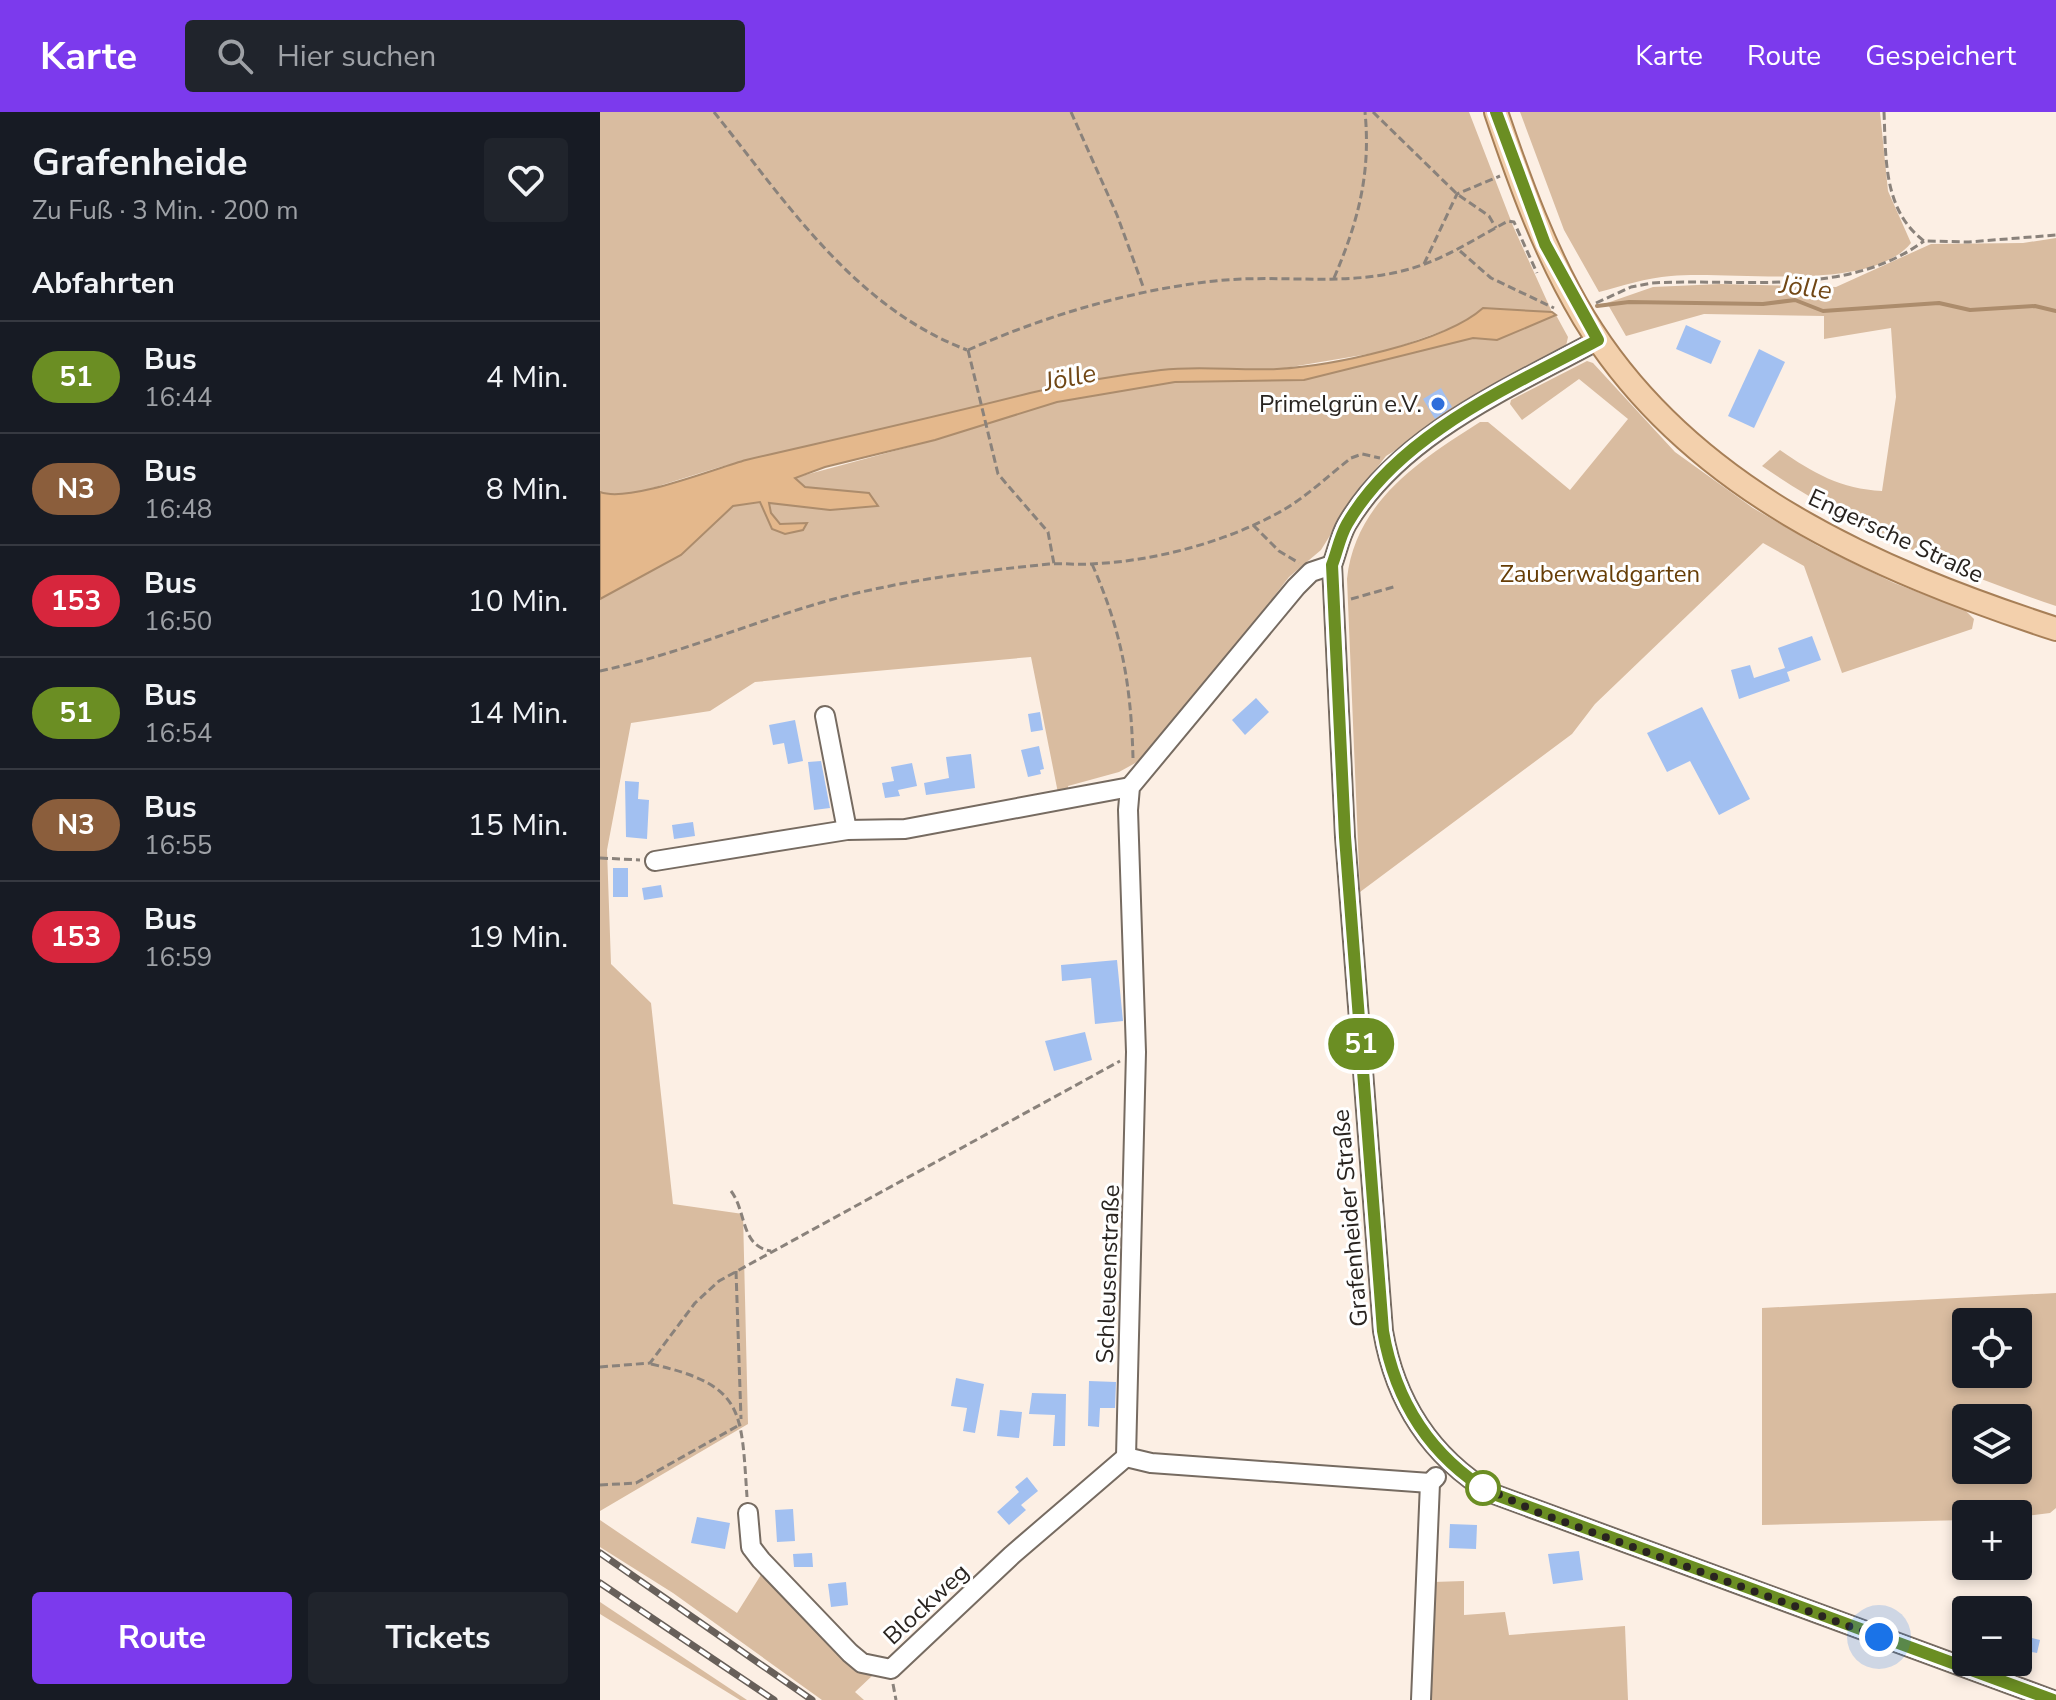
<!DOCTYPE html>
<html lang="de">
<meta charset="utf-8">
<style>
body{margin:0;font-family:"Nunito Sans",sans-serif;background:#20242c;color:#f1f3f6;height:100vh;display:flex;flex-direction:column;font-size:30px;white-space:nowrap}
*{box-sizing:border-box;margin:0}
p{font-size:26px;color:#9ea1a6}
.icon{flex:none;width:44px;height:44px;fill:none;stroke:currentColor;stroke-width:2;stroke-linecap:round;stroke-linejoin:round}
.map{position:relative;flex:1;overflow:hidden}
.details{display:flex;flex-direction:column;background:#171b24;width:600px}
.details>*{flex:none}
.badge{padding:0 16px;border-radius:26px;font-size:28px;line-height:52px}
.tools{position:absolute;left:1352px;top:1196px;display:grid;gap:16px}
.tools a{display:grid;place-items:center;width:80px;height:80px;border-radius:8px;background:#171b24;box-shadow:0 4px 12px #0003;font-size:40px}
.you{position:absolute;width:40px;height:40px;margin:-20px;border:6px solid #fff;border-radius:50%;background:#1a73e8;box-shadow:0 0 0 12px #1a73e833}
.map>.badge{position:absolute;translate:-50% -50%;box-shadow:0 0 0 4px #fff}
h2{padding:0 32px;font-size:30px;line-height:72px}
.round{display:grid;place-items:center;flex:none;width:84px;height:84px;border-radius:8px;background:#20242c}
.summary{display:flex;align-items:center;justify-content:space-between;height:136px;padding:0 32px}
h1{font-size:38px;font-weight:700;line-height:60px}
.primary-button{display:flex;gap:16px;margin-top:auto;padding:16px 32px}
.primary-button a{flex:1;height:92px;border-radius:8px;background:#7c3aed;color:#fff;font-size:32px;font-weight:700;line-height:92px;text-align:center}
.primary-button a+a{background:#20242c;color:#f1f3f6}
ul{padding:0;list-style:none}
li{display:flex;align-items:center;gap:24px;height:112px;padding:0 32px;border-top:2px solid #363941}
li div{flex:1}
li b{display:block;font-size:30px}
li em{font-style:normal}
li .badge{min-width:88px;font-weight:700;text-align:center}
header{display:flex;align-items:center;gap:48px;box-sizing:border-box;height:112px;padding:0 40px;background:#7c3aed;color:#fff}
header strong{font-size:38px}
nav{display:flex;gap:44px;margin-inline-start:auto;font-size:28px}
.search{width:560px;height:72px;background:#20242c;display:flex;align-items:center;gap:20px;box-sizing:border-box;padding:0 28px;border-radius:8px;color:#9ea1a6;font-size:30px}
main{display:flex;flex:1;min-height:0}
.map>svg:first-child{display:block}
.green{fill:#d9bca0;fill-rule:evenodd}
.water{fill:#e4b88c;stroke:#ac8c6c;stroke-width:2}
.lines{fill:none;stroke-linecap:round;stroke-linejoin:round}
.stream{stroke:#ac8c6c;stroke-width:4}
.building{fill:#a2c0f1}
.minor-casing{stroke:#766b61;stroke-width:22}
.major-casing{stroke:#a77f57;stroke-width:26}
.path{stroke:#8a827b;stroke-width:3;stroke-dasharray:8 4;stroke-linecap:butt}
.minor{stroke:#fff;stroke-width:18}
.major{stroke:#f3d0ac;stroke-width:22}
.rail-casing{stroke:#68605a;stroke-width:7}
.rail{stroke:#fff;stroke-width:4;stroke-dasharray:12;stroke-linecap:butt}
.line-casing{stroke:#fff;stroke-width:18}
.line{stroke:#6b8e23;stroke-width:12}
.walk{stroke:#292420;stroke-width:8;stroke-dasharray:0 14.4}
.poi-dot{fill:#2e6edb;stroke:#fff;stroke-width:3}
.stop-dot{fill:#fff;stroke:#6b8e23;stroke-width:4}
.labels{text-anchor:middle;stroke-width:6;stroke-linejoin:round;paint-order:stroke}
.poi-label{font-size:24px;fill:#292420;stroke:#fff;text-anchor:end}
.street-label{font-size:24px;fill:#292420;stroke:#fff}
.park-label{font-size:24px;fill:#663d06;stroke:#fff}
.water-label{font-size:26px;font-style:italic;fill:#714715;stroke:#fff}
</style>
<header>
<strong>Karte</strong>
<div class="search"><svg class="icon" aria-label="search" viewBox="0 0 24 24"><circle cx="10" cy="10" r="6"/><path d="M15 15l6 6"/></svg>Hier suchen</div>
<nav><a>Karte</a><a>Route</a><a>Gespeichert</a></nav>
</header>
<main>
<section class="details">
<div class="summary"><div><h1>Grafenheide</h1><p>Zu Fuß · 3 Min. · 200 m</p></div><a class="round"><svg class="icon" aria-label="heart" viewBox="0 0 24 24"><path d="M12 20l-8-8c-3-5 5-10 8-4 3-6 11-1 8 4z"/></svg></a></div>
<h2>Abfahrten</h2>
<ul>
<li><span class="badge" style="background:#6b8e23;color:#fff">51</span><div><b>Bus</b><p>16:44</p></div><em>4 Min.</em></li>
<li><span class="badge" style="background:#8b5e3c;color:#fff">N3</span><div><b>Bus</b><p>16:48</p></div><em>8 Min.</em></li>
<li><span class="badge" style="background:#d7263d;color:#fff">153</span><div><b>Bus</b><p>16:50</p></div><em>10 Min.</em></li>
<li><span class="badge" style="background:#6b8e23;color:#fff">51</span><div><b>Bus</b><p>16:54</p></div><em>14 Min.</em></li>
<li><span class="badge" style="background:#8b5e3c;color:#fff">N3</span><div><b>Bus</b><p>16:55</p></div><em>15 Min.</em></li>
<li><span class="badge" style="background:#d7263d;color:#fff">153</span><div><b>Bus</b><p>16:59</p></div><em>19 Min.</em></li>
</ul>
<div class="primary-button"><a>Route</a><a>Tickets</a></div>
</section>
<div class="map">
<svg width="1456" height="1588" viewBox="0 0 1456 1588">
<rect width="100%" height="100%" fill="#fcefe4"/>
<!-- green -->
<g class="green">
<polygon points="0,0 869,0 913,114 952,200 883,196 868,210 786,239 679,257 561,258 431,281 377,297 120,355 36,381 8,383 0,380"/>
<path d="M920,0H1280L1288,79L1311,131C1269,182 1131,158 1071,164C1046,166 1022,174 999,180L964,118Z"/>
<path d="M1456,126V494C1355,460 1250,415 1162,354L1180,338C1213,361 1241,377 1282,379L1296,285L1291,216L1224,227V204L1104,202L1026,224L1007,191L1053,175L1120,172L1236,175L1331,132L1423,131Z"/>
<polygon points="956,203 968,225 966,234 786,344 752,388 721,438 689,465 601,579 539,649 519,660 468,674 469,679 458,681 431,545 155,570 110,599 31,611 7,738 11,852 51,891 73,1092 143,1102 148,1312 0,1399 0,487 81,443 133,394 160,390 172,417 180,412 171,401 168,391 196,392 268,381 205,375 194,366 335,328 457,290 575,270 704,268 873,226 897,228"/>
<path d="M987,249L993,251L1075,340L1153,396L1218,434L1294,471L1365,498L1374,507L1372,517L1242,561L1204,454L1163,431L995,592L972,622L760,780L747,467C755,390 820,348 880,310H888L970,378L1028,307L979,267L922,308L910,292L911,288Z"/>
<path d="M1456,1181V1396L1450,1401L1418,1405V1402H1366V1408L1162,1413V1196ZM1366,1210H1418V1262H1366ZM1366,1306H1418V1358H1366Z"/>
<polygon points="0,1408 137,1501 164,1458 244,1547 273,1563 255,1580 264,1588 222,1588 73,1481 0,1435"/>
<polygon points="864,1469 864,1503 905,1500 909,1523 1025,1514 1028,1588 828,1588 833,1470"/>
<polygon points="0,1490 147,1588 140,1588 0,1502"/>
</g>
<!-- water -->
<path class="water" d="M883,196L952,200L956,203L897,228L873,226L704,268L575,270L457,290L335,328L225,355L195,366L205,375L269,381L278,394L230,398L169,391L171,401L180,412L207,411L203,418L185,422L172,417L160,390L133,394L81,443L0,487V380C29,391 113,357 146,348C241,326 336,305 430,281C472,271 518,263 561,258C600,253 638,259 677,257C730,254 844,231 883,196Z"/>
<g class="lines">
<!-- stream -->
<polyline class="stream" points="997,194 1029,190 1163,192 1195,188 1223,199 1339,191 1370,198 1435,194 1456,199"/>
</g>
<!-- building -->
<g class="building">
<polygon points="1086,213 1121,229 1111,252 1076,237"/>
<polygon points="1159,237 1185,250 1154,316 1128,304"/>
<polygon points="841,276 852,295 835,307 823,287"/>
<polygon points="1212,524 1221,548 1187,560 1190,569 1139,587 1131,558 1150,553 1154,566 1185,556 1178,536"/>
<polygon points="656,586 669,600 645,623 632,608"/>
<polygon points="1102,595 1150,687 1119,703 1090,649 1067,660 1047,621"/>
<polygon points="440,600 443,618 431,620 428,602"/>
<polygon points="195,608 203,649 188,652 184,631 173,633 169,613"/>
<polygon points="439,634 444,657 440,658 441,662 428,665 421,638"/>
<polygon points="371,642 375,676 326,683 324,671 349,666 346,645"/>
<polygon points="221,649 230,696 214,698 208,650"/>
<polygon points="312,651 317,674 298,678 300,684 285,686 282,671 294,669 291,655"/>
<polygon points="25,669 39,670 38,687 49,688 47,727 26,725"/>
<polygon points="93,710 95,724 74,727 72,713"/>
<rect x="13" y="756" width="15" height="29"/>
<polygon points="61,773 63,785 44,788 42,776"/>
<polygon points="517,848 523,909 495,912 491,866 462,869 461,853"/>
<polygon points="485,920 492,948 454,959 445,929"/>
<polygon points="356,1266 384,1272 375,1321 363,1319 367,1296 351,1294"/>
<polygon points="489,1269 516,1270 515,1296 500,1296 499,1315 488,1314"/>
<polygon points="432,1281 466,1282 465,1334 453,1334 455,1303 429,1302"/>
<polygon points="400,1298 422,1300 419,1326 397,1324"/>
<polygon points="427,1365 438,1379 421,1393 426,1398 409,1413 397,1400 419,1380 415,1375"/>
<polygon points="193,1397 195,1429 177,1430 175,1398"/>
<polygon points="97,1405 130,1411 125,1437 91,1431"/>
<polygon points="850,1412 877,1413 876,1437 849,1436"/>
<polygon points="979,1439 983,1468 953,1472 948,1442"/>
<polygon points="212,1441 213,1455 194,1455 193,1442"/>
<polygon points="246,1470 248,1493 231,1495 228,1472"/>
<polygon points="1424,1524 1440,1528 1437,1541 1421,1538"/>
</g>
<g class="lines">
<defs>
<g id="minor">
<path d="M998,228C910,276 800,322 747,412C740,424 737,440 732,453L745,725L783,1219C795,1289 830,1344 891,1381L1453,1588"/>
<polyline points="225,604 247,718"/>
<polyline points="55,749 247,718 305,717 530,675"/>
<polyline points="526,1345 536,940 528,698 530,675 696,475 711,460 732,453"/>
<polyline points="526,1345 551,1351 830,1371"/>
<polyline points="148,1401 151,1435 161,1448 250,1541 262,1551 291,1557 412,1443 526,1345"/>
<polyline points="821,1588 830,1371 836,1365"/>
</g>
<path id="major" d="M896,0C920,71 945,141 984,206C1088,377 1275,458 1456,517"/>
</defs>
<!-- minor casing -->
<use href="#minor" class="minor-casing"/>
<!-- major casing -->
<use href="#major" class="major-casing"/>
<!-- path -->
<g class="path">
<path d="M114,0C187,91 254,195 367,238"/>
<polyline points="471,0 517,103 544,177"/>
<polyline points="773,0 857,82 889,104 896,116"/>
<path d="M1284,0C1286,46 1283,98 1324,129L1369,130L1456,123"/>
<polyline points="860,139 891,166 954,196"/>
<polyline points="824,152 857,82 900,64"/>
<path d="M734,166C758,110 771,62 765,0"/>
<path d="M996,191L1031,175L1052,171C1142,166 1246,186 1324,129"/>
<path d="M368,238C445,204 531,178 615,169C675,162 737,174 798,160C839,151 871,129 908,109L914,110L937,161"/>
<polyline points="368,238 398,362 448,420 454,452"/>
<polyline points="653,413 679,439 699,451"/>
<path d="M492,452C522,520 531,573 533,646"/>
<polyline points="751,487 797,474"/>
<path d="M0,559C95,539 184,495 280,476C336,464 392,458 449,452C463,451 477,453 491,452C554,449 623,431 678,401C704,387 728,364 751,346L762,342L780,346"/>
<polyline points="0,746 40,748"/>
<path d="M131,1079C147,1100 140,1134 171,1139"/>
<polyline points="136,1159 141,1307"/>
<path d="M51,1252C145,1273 141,1298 147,1385"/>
<polyline points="0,1255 50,1251 95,1191 119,1169 520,949"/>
<polyline points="0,1373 36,1371 141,1312"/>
<polyline points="293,1572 296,1588"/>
</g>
<!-- minor -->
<use href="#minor" class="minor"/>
<!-- major -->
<use href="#major" class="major"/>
<defs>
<g id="rail">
<polyline points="0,1441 212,1588"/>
<polyline points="0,1471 174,1588"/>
</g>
</defs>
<!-- rail casing -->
<use href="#rail" class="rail-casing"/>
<!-- rail -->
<use href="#rail" class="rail"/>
</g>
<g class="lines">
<defs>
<path id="line" d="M896,0L945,132L998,228C910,275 799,322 747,412C740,424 737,440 732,453L745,725L783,1219C795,1289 830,1344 891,1381L1453,1588"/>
</defs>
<!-- line casing -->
<use href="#line" class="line-casing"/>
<!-- line -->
<use href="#line" class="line"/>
<!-- walk -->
<polyline class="walk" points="883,1376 878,1373 937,1400 1279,1525"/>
</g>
<!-- markers -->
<circle class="poi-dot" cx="838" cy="292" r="8"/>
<circle class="stop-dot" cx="883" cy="1376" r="16"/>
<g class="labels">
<!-- poi labels -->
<g class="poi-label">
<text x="822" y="300">Primelgrün e.V.</text>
</g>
<!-- street labels -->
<g class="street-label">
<text transform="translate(1296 424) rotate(25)" y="8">Engersche Straße</text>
<text transform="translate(750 1106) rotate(-95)" y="8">Grafenheider Straße</text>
<text transform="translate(508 1162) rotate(-88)" y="8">Schleusenstraße</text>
<text transform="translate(326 1492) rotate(-43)" y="8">Blockweg</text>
</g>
<!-- park labels -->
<g class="park-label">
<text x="1000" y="470">Zauberwaldgarten</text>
</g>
<!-- water labels -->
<g class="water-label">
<text transform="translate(1206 175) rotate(7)" y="9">Jölle</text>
<text transform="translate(470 265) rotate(-11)" y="9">Jölle</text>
</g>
</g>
</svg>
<div class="tools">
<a><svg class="icon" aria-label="locate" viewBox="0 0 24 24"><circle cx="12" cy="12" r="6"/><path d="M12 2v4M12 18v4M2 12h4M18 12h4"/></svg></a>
<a><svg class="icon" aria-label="layers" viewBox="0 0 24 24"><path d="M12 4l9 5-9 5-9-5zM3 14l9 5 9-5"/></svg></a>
<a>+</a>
<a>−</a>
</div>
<div class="you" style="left:1279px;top:1525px"></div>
<b class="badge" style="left:761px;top:932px;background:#6b8e23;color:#fff">51</b>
</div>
</main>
